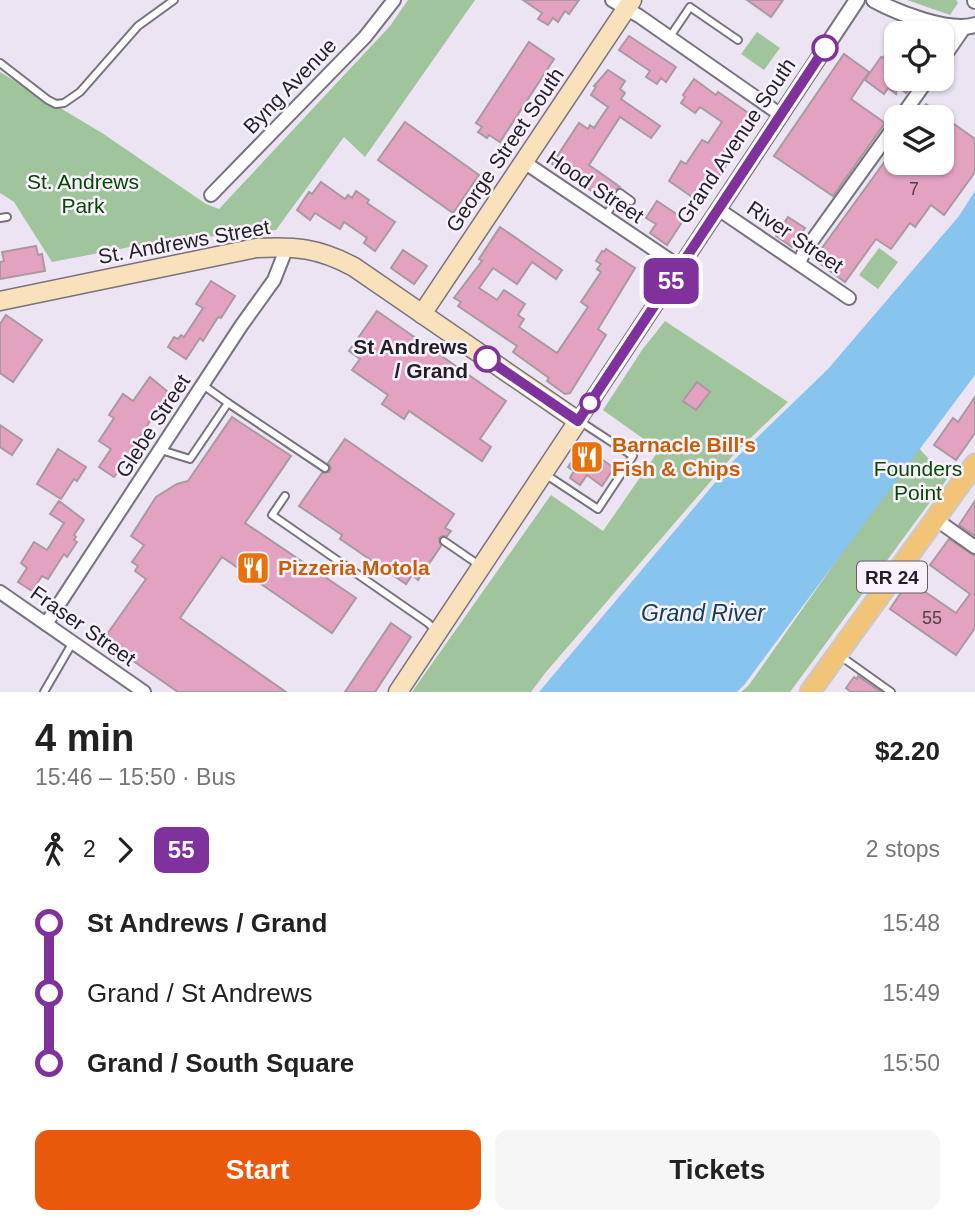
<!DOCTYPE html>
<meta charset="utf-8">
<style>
body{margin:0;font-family:Arial,sans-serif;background:#f6f6f6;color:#222;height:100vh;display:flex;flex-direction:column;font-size:26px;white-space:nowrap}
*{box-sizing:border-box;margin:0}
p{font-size:23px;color:#767676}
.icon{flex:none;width:38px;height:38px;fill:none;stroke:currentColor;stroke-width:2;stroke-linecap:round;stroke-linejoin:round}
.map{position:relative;height:692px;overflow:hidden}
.sheet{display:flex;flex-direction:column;background:#fff;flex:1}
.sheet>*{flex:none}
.badge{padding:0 14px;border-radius:10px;font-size:24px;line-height:46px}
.fabs{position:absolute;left:884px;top:21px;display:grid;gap:14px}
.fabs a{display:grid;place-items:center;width:70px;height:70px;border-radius:14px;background:#fff;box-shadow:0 2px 5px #0004;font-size:35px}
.map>.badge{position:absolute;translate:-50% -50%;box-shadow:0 0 0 4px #fff}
.legs{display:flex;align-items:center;gap:10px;height:77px;padding:0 35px;font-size:23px}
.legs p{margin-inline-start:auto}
.summary{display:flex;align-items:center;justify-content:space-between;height:119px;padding:0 35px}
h1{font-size:38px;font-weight:800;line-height:52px}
.primary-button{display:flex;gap:14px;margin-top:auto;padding:14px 35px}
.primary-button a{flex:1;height:80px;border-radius:14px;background:#ea580c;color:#fff;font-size:28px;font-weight:800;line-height:80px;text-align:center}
.primary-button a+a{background:#f6f6f6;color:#222}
ul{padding:0 35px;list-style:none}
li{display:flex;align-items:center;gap:24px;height:70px;font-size:26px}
li i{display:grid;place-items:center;width:10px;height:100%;margin:0 9px;background:currentColor}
li i::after{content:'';width:18px;height:18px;margin:-9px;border:5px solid;border-radius:50%;background:#fff}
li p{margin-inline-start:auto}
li:first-child i{background:linear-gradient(#0000 50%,currentColor 0)}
li:last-child i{background:linear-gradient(currentColor 50%,#0000 0)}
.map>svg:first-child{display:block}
.green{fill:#a0c49b}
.water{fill:#87c4ee}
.building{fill:#e4a2c1;stroke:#aa99a1;stroke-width:2}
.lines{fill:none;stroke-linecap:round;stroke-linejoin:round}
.service-casing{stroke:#78717e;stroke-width:10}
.minor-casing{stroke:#78717e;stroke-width:16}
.tertiary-casing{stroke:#78717e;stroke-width:18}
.secondary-casing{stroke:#78717e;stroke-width:21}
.primary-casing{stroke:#cac9cb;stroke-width:23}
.service{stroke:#fff;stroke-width:6}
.minor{stroke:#fff;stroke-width:12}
.tertiary{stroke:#fff;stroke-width:14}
.secondary{stroke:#f9e2bb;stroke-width:18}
.primary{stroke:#f2c477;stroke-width:19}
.line-1-casing{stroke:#fff;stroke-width:16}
.line-1{stroke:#7f329c;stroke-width:10}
.stop-1-dot{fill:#fff;stroke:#7f329c;stroke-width:3.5}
.labels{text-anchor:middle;stroke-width:5;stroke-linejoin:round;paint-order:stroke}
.number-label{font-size:18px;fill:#52404c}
.shield{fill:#f9f2fe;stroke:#625e66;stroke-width:2}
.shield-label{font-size:19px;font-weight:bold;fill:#221f25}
.street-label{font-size:21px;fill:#221f25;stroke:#f9f2fe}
.park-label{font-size:21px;fill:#074800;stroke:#f9f2fe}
.stop-label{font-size:21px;font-weight:bold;fill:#221f25;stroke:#f9f2fe;text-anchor:end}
.food-label{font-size:21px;font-weight:bold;fill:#c56008;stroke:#f9f2fe;text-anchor:start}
.water-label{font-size:23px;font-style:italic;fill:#0f405c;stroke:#f9f2fe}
</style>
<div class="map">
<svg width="975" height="692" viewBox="0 0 975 692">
<rect width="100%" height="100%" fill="#ece4f3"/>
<!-- green -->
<g class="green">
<polygon points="408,0 475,0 365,157 344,137 276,230 156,242 52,262 14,202 0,193 0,72 102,133 206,204 219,209 390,26"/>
<polygon points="907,0 956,0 958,3 950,15"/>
<polygon points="757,32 780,48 764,70 741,54"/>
<polygon points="879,248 898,262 878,289 859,275"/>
<polygon points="665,321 788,402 736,452 546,672 531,692 412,692 551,495 603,531 659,450 603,410 642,350"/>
<polygon points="917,446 947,479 790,692 741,692 749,685"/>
</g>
<!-- water -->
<polygon class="water" points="975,191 975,375 744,685 737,692 539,692 735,459 828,369 959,216"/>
<!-- building -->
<g class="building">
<polygon points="523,0 579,0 569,14 565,11 558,22 553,18 548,25 538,19 542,13"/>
<polygon points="747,0 783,0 771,17"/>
<polygon points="629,36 676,67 666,82 661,78 657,84 646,77 650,71 619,50"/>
<polygon points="529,42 554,59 500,142 489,135 487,138 478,132 482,127 476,123"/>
<polygon points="887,52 896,58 896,79 916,79 906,93 897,86 896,94 888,88 884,94 865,80 881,57 883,58"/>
<polygon points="844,54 869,72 851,99 885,123 833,196 774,156"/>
<polygon points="608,70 625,81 620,89 625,93 621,99 660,126 651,138 620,117 589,165 620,187 615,190 608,202 552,164 579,123 588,129 590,125 594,128 608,107 591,95 596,87 594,86"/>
<polygon points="694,79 716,95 718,92 757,119 701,203 669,181 681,161 686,164 702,140 708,143 722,122 700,107 695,113 681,103 685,97 683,95"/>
<polygon points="926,104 975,139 975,172 944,215 931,205 915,227 910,223 891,249 876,239 845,282 814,259 896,146 896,163 925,163 942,175 942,117 916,117"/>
<polygon points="405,122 479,175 453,213 378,160"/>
<polygon points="321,182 345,199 348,195 352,198 356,191 369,200 367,203 395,222 375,251 364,243 367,238 344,222 340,229 315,213 310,220 297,210 309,192 312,194"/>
<polygon points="657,201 684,219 667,245 650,233 656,224 646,218"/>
<polygon points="788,217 805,228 792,247 776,236"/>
<polygon points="500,227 562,270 556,279 532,262 517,284 493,268 479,288 497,300 504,290 525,304 518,315 524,319 519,327 557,353 588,307 581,302 601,272 597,269 601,264 596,261 602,251 604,252 606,249 635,268 598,329 606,335 570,393 565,394 547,381 549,378 513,352 517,346 458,306 461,302 454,298 482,261 479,259"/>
<polygon points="36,246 38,255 42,254 45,271 0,279 0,262 4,261 2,252"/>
<polygon points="403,250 427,266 414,284 391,268"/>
<polygon points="211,281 235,296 221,318 218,317 203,341 200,338 186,359 168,347 174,337 178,339 181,335 184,337 203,308 196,304"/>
<polygon points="377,311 506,401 480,439 491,447 482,461 409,411 404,419 382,404 388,395 352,370 360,359 349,351"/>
<polygon points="6,315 42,340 13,382 0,373 0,324"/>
<polygon points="150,377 169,393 132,448 135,450 114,477 99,467 111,449 99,441 114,418 109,415 123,394 133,401"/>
<polygon points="697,382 710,392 696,410 683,401"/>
<polygon points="975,397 975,433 956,460 934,445 953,418 958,422"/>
<polygon points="232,417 291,456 245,523 356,598 332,633 222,557 180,618 286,692 178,692 103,640 146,579 135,571 138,566 132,562 144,545 131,536 156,497 177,484 188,481"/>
<polygon points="0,425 22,440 12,455 0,447"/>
<polygon points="345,439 454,514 445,528 451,531 447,536 442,536 439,538 441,546 418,580 412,575 406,584 340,539 342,535 299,506 322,473 329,472 331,468 328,463"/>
<polygon points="583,446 614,468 602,486 587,475 580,485 570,478 574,471 568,467"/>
<polygon points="58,449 86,467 77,481 74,479 61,499 37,484"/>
<polygon points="59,501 84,520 74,535 76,537 74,540 77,542 67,557 64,554 48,579 42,576 32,591 18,582 27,568 21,563 34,542 47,550 64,523 50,514"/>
<polygon points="975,501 975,536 959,525"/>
<polygon points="949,539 975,556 975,628 956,655 890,609 909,581 956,613 970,594 930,565"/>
<polygon points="391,623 411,637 375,692 345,692"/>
<polygon points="858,676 881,692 851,692 846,688 854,677 857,679"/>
</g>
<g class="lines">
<defs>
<g id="service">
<polyline points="669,38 690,7 738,40"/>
<polyline points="0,63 48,100 56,104 64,103 80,92 138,26 174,0"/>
<polyline points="605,217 620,193 631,201"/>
<polyline points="0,218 7,217"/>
<polyline points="228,403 325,468"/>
<polyline points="161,450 190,459 228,403 203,385"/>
<polyline points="545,474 598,509 633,456 581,422"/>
<polyline points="285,496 272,515 428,623 436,631"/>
<polyline points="444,541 479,565"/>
<polyline points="839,655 891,692"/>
<polyline points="44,692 73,642"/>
</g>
<g id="minor">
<polyline points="612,0 639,16 781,115"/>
<polyline points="942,60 964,28"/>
<polyline points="901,117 928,79"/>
<polyline points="524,162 680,267"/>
<polyline points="211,195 365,37 394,0"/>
<polyline points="718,209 849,298"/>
<polyline points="799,263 804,252 896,124"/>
<polyline points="934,518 975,547"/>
<polyline points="0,592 144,692"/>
<polyline points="46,624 241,326 274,280 287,247"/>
</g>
<g id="tertiary">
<path d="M874,0C898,13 949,33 975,25"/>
<polyline points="975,0 975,1"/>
<polyline points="578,421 857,0"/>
</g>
<g id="secondary">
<path d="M0,301L256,248C295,246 319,248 354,267L578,421L398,692"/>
<polyline points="422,314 632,0"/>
</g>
<polyline id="primary" points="810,692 975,464"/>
</defs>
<!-- service casing -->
<use href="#service" class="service-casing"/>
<!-- minor casing -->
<use href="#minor" class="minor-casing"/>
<!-- tertiary casing -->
<use href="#tertiary" class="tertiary-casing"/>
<!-- secondary casing -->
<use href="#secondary" class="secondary-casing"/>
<!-- primary casing -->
<use href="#primary" class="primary-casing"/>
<!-- service -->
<use href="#service" class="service"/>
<!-- minor -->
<use href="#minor" class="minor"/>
<!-- tertiary -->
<use href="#tertiary" class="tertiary"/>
<!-- secondary -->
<use href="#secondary" class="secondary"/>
<!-- primary -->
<use href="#primary" class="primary"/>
</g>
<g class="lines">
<defs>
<polyline id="line-1" points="487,359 578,421 825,48"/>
</defs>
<!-- line-1 casing -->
<use href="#line-1" class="line-1-casing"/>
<!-- line-1 -->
<use href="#line-1" class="line-1"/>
</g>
<!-- icons -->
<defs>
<symbol id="restaurant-square" viewBox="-11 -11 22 22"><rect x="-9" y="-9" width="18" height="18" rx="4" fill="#e8710a" stroke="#f9f2fe"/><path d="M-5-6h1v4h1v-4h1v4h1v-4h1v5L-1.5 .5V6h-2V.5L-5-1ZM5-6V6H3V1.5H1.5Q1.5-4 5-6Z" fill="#fff"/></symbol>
</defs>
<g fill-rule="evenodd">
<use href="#restaurant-square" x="568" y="438" width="38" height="38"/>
<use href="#restaurant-square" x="234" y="549" width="38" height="38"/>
</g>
<!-- markers -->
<g class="stop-1-dot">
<circle cx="825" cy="48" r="12"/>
<circle cx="487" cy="359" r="12"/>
<circle cx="590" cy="403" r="9"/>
</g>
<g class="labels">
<!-- number labels -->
<g class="number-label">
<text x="914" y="195">7</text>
<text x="932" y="624">55</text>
</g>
<!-- shield labels -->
<rect class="shield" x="857" y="561.5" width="70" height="31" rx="5"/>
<g class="shield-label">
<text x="892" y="584">RR 24</text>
</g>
<!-- street labels -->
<g class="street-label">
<text transform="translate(290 86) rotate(-46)" y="7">Byng Avenue</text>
<text transform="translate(736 141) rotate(-56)" y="7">Grand Avenue South</text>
<text transform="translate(505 150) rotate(-56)" y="7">George Street South</text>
<text transform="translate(595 187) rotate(34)" y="7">Hood Street</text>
<text transform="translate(795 237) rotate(34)" y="7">River Street</text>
<text transform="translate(184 242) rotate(-10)" y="7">St. Andrews Street</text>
<text transform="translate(153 426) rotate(-57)" y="7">Glebe Street</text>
<text transform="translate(83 626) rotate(35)" y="7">Fraser Street</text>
</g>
<!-- park labels -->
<g class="park-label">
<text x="83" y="189">St. Andrews<tspan x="83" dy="24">Park</tspan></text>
<text x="918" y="476">Founders<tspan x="918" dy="24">Point</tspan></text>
</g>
<!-- stop labels -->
<g class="stop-label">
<text x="468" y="354">St Andrews<tspan x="468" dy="24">/ Grand</tspan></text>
</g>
<!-- food labels -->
<g class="food-label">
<text x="612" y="452">Barnacle Bill's<tspan x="612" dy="24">Fish &amp; Chips</tspan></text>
<text x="278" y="575">Pizzeria Motola</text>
</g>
<!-- water labels -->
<g class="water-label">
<text x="703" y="621">Grand River</text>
</g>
</g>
</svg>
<div class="fabs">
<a><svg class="icon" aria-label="locate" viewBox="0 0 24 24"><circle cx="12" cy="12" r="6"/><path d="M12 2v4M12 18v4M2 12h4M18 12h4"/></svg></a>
<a><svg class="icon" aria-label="layers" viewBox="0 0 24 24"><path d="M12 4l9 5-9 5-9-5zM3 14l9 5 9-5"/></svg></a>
</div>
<b class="badge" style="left:671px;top:281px;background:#7f329c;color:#fff">55</b>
</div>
<section class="sheet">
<div class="summary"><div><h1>4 min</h1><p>15:46 – 15:50 · Bus</p></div><b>$2.20</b></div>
<div class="legs"><svg class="icon" aria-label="walk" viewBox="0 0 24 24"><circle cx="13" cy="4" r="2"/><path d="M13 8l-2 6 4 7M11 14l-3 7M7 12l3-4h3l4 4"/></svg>2<svg class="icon" aria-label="forward" viewBox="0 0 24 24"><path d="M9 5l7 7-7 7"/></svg><b class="badge" style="background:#7f329c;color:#fff">55</b><p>2 stops</p></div>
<ul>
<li><i style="color:#7f329c"></i><b>St Andrews / Grand</b><p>15:48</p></li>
<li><i style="color:#7f329c"></i><span>Grand / St Andrews</span><p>15:49</p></li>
<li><i style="color:#7f329c"></i><b>Grand / South Square</b><p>15:50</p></li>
</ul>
<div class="primary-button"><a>Start</a><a>Tickets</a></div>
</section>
